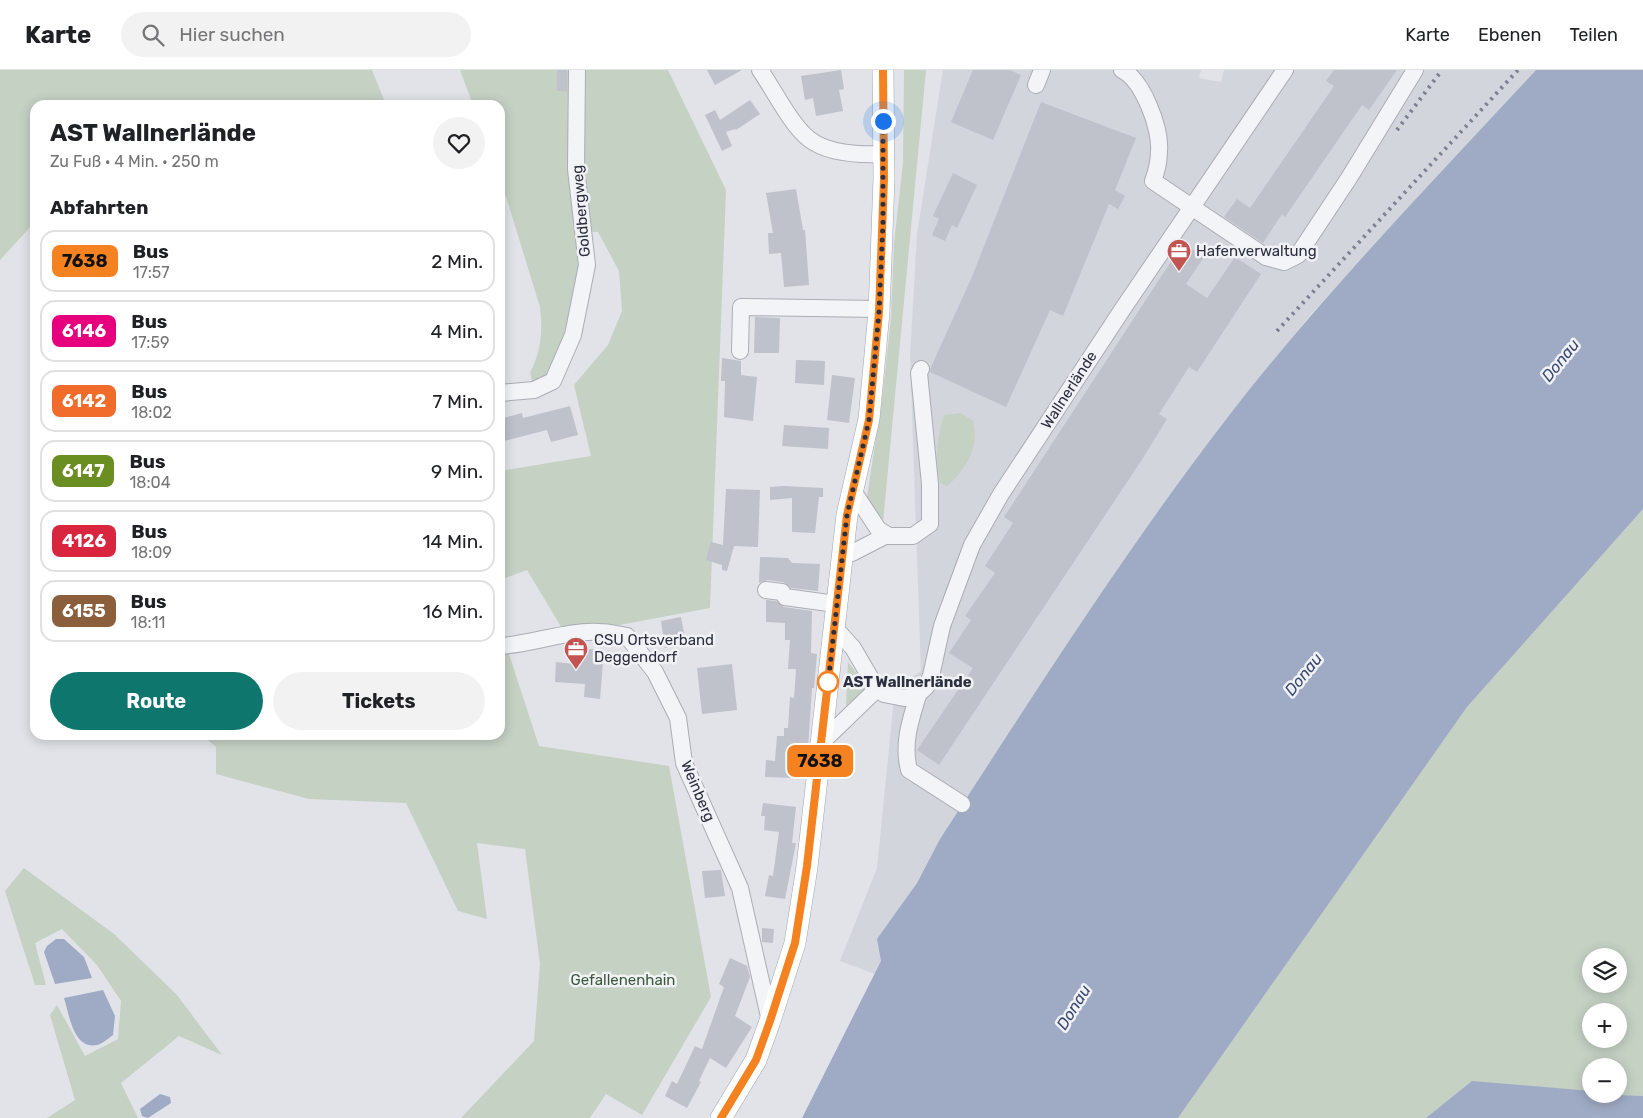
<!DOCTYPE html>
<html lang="de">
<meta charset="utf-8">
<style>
body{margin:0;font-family:Rubik,sans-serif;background:#f2f2f2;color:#202124;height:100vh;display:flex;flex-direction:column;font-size:19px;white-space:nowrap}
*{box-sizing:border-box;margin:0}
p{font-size:16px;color:#757577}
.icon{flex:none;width:28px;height:28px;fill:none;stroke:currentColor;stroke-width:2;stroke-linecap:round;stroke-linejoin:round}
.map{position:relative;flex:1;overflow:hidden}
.panel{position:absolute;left:30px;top:30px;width:475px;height:640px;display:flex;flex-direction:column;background:#fff;border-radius:15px;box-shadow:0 2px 12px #0003}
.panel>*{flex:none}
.badge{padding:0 10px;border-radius:8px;font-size:18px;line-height:32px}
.buttons{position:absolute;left:1582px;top:878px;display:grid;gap:10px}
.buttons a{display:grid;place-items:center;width:45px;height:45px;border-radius:50%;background:#fff;box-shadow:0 2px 12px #0003;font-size:25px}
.you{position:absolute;width:25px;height:25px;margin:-12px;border:4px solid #fff;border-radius:50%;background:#1a73e8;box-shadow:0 0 0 8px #1a73e833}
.map>.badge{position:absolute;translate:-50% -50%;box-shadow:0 0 0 2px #fff}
h2{padding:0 20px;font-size:19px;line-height:45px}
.round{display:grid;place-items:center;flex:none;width:52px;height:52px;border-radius:26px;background:#f2f2f2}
.headline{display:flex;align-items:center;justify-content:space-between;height:85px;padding:0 20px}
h1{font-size:24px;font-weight:700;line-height:38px}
.primary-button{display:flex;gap:10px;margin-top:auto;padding:10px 20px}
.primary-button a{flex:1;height:58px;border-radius:30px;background:#0f766e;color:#fff;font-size:20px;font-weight:700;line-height:58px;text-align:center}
.primary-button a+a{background:#f2f2f2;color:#202124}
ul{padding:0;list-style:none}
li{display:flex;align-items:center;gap:15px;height:62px;margin:0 10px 8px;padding:0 10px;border:2px solid #e0e0e0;border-radius:15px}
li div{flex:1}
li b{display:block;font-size:19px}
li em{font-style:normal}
li .badge{min-width:55px;font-weight:700;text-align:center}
header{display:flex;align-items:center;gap:30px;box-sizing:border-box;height:70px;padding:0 25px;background:#fff;border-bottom:1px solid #e0e0e0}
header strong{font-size:24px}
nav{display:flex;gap:28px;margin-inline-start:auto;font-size:18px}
.search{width:350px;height:45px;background:#f2f2f2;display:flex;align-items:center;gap:12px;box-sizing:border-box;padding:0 18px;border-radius:28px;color:#757577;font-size:19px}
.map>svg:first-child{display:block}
.built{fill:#d3d5dd}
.green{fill:#c4d1c3;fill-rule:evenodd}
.water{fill:#9fabc5}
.building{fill:#bfc1cb}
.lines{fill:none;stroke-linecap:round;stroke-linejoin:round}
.minor-casing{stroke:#aaadb5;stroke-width:18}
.major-casing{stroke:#a1a5b3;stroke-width:22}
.minor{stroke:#f3f4f7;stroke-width:16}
.major{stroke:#fff;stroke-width:21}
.rail{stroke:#7c8090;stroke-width:4;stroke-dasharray:2.5 5;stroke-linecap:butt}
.line-casing{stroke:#fff;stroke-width:11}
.line{stroke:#f58220;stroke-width:8}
.walk{stroke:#2b2f3e;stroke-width:5;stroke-dasharray:0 9}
.stop-dot{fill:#fff;stroke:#f58220;stroke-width:2.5}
.labels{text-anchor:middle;stroke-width:5;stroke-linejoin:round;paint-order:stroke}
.street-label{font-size:15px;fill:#2b2f3e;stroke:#f0f2f6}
.poi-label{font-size:15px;fill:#2b2f3e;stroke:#f0f2f6;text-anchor:start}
.stop-label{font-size:15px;font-weight:bold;fill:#2b2f3e;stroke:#f0f2f6;text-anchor:start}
.park-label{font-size:15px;fill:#3a593a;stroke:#f0f2f6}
.water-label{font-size:16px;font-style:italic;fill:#39486f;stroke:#f0f2f6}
</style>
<header>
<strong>Karte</strong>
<div class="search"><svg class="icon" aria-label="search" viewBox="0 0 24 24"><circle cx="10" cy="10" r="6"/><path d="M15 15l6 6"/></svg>Hier suchen</div>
<nav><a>Karte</a><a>Ebenen</a><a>Teilen</a></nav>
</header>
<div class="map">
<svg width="1643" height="1048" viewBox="0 0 1643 1048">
<rect width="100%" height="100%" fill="#e1e3e8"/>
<!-- built -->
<polygon class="built" points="943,0 1201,0 1199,8 1221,12 1224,0 1536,0 1312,243 1221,356 1126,487 940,769 917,813 878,869 881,891 875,904 840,891 877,798 895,618 921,601 910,286 917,164"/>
<!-- green -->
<g class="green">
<polygon points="0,0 372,0 386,35 35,35 35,152 0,190"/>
<path d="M460,0H668L726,120L710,538L566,565L527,500L500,510V401L591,386L574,315L608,275L622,241L619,201L598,162L582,161L585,195L553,311L534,318L530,303C541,281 543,262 540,237L500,107V35H473Z"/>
<polygon points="904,0 926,0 883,452 874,443 867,427 883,322 891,248 894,173 903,93"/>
<path d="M961,343L973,351C980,377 966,399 947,416L940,413C935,387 936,371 944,345Z"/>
<path d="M1643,439V1048H1178L1467,637ZM1591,886H1619V914H1591ZM1591,941H1619V969H1591ZM1591,996H1619V1024H1591Z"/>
<polygon points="500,575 506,575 539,676 669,696 711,927 642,1045 606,1024 590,1048 461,1048 534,971 540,894 525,779 477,773 487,849 458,841 406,733 309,729 216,704 216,677 202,665 309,665 311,667 313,665 500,665"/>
<polygon points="848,592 868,618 846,636"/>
<polygon points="24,798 114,864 177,925 222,985 179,966 121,1013 138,1048 47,1048 75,1030 50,945 57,935 85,986 118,969 121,931 97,895 62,859 35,873 46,915 35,915 5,821"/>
</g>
<!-- water -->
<g class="water">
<path d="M1536,0H1643V439L1467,637L1178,1048H802L881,891L877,869L917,813L940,769C1031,629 1120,488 1221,356C1317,230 1429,116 1536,0Z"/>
<polygon points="56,869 64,869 84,887 92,908 55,914 44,882 47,876"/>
<path d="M103,920L115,946L113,965C109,968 102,974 97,975C73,980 69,943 64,928Z"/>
<polygon points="1472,1011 1591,1021 1591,1024 1643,1026 1643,1048 1426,1048"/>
<polygon points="160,1024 170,1027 171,1033 148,1048 142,1046 140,1039"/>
</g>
<!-- building -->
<g class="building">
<rect x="557" y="0" width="10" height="21"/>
<polygon points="707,0 742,0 715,15"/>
<polygon points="841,0 844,19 839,20 843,41 816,46 813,28 805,30 801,6"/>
<polygon points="973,0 1010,0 1021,5 993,70 951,52"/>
<polygon points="1334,0 1397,0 1369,40 1362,35 1285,147 1282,144 1263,173 1224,147 1237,129 1250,138 1334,16 1326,11"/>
<polygon points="750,30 760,44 736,60 735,59 726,62 732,76 722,81 705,45 715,40 720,50"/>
<polygon points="1041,32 1136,68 1115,120 1125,126 1118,139 1109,134 1063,246 1050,240 1006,337 930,302 931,297 971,209"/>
<polygon points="953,103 977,115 957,158 952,155 945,171 932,165 939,149 933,146"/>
<polygon points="796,119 803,160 805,160 809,215 784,217 781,183 769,184 768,163 773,163 766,123"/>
<polygon points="1183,173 1204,187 1186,214 1207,228 1235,187 1261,204 1197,302 1189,297 1159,344 1167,349 1143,388 939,695 917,680 973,598 949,583 971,550 965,546 995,503 985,496 1013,453 1004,447"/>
<polygon points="755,247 780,248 779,283 754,283"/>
<polygon points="722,288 741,291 741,305 757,307 753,351 724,347 725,311 721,311"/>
<polygon points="796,290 825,291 824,315 795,313"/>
<polygon points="832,305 855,308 849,353 827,350"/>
<polygon points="570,336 578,365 551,372 547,360 500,372 500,349 522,343 523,348"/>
<polygon points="784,355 829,358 828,379 782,376"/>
<polygon points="784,416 823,418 823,427 819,427 815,463 792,462 792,428 770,430 770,417"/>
<polygon points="726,419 760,420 758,477 734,476 727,501 722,500 722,495 706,490 711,472 723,475"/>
<polygon points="760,487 788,488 792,493 820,494 818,521 791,518 783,512 767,510 759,513"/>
<polygon points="766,530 776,531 784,537 812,541 811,583 817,584 814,618 812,618 808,679 798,678 796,708 765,707 766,690 775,691 777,666 784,666 784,658 788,658 790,627 794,628 796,599 788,599 790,570 785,570 785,553 766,552"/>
<polygon points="681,547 686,574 665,578 661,551"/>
<polygon points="576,578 604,580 600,629 584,627 585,614 555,612 556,592 574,594"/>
<polygon points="732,594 737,640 702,644 697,598"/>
<polygon points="763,733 796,737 792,773 796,773 785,829 765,826 769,805 773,806 779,762 764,760 765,746 761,746"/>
<polygon points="721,800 725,826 705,828 702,801"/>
<polygon points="762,858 774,859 773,873 762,872"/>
<polygon points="730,888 747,896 750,907 735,946 752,957 726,998 710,988 699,1011 701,1012 687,1038 665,1026 672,1011 677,1014 695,976 702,979 724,917 719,914"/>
</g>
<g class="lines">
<defs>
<g id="minor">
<path d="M760,0C774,20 791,55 809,69C828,84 861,85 884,84"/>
<path d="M1122,0C1143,10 1161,59 1159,81C1159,91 1156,103 1153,111L1266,187L1284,192L1298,185L1349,108L1415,0"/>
<polyline points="1036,15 1042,0"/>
<polyline points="740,281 741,237 879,239"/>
<polyline points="500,323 534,320 553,311 573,265 587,195 576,99 577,0"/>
<polyline points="853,421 878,459 889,466"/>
<polyline points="842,485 852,483 885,466 913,466 930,454 930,414 919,303 921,299"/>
<polyline points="766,520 782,522 785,527 836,534"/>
<polyline points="833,556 853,578 877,619 884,624 904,628 916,626 926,617 931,606 942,556 972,475 1001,424 1122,240 1285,0"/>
<path d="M500,576C533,574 566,560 600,562C609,562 618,565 627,566L655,602L678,648L684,693L740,818L770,951"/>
<path d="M919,622C911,649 902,672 909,700L962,734"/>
<polyline points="822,672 877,619"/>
</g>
<polyline id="major" points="721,1048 756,990 770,951 795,873 807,797 847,445 869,349 879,242 884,109 883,0"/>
</defs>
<!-- minor casing -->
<use href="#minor" class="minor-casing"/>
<!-- major casing -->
<use href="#major" class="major-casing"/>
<!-- minor -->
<use href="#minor" class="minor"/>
<!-- major -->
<use href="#major" class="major"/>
<!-- rail -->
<g class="rail">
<polyline points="1397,60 1442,0"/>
<polyline points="1277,261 1518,0"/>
</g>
</g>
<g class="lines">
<defs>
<polyline id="line" points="721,1048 756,990 770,951 795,873 807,796 847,445 869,350 879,242 884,109 883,0"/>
</defs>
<!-- line casing -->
<use href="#line" class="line-casing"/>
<!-- line -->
<use href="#line" class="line"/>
<!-- walk -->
<polyline class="walk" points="828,612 828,614 847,445 869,350 879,242 883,152 883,51"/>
</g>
<!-- icons -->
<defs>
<symbol id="office-pin" viewBox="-11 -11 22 30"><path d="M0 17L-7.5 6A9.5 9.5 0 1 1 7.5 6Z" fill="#c25452" stroke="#f0f2f6"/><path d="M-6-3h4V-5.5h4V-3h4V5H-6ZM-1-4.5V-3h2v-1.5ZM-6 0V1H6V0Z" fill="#fff"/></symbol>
</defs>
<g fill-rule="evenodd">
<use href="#office-pin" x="1165" y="167" width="28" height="38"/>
<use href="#office-pin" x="562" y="565" width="28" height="38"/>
</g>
<!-- markers -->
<circle class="stop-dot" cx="828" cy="612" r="10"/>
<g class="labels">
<!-- street labels -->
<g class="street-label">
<text transform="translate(581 141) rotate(-95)" y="5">Goldbergweg</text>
<text transform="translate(1069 320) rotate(-57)" y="5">Wallnerlände</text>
<text transform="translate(698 721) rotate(67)" y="5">Weinberg</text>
</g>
<!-- poi labels -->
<g class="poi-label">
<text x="1196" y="186">Hafenverwaltung</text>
<text x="594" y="575">CSU Ortsverband<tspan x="594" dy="17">Deggendorf</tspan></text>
</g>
<!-- stop labels -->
<g class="stop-label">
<text x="843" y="617">AST Wallnerlände</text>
</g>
<!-- park labels -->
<g class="park-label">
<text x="623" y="915">Gefallenenhain</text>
</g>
<!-- water labels -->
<g class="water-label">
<text transform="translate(1560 290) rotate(-51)" y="6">Donau</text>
<text transform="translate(1303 604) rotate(-51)" y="6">Donau</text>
<text transform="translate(1073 937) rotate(-58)" y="6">Donau</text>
</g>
</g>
</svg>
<div class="buttons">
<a><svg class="icon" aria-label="layers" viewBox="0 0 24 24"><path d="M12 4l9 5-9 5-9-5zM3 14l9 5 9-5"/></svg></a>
<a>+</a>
<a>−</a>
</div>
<div class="you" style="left:883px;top:51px"></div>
<b class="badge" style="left:820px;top:691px;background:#f58220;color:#111">7638</b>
<section class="panel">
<div class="headline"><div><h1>AST Wallnerlände</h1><p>Zu Fuß · 4 Min. · 250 m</p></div><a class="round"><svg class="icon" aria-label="heart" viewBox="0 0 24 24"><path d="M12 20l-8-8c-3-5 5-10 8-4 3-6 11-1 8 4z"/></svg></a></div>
<h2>Abfahrten</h2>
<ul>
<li><span class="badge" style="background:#f58220;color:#111">7638</span><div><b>Bus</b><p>17:57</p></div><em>2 Min.</em></li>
<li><span class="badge" style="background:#e6007e;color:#fff">6146</span><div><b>Bus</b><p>17:59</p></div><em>4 Min.</em></li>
<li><span class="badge" style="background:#f16c2b;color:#fff">6142</span><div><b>Bus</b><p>18:02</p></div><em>7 Min.</em></li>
<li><span class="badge" style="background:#6b8e23;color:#fff">6147</span><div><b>Bus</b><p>18:04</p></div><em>9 Min.</em></li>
<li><span class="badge" style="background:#d7263d;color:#fff">4126</span><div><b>Bus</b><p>18:09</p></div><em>14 Min.</em></li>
<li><span class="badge" style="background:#8b5e3c;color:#fff">6155</span><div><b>Bus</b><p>18:11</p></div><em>16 Min.</em></li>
</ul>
<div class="primary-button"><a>Route</a><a>Tickets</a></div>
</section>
</div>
